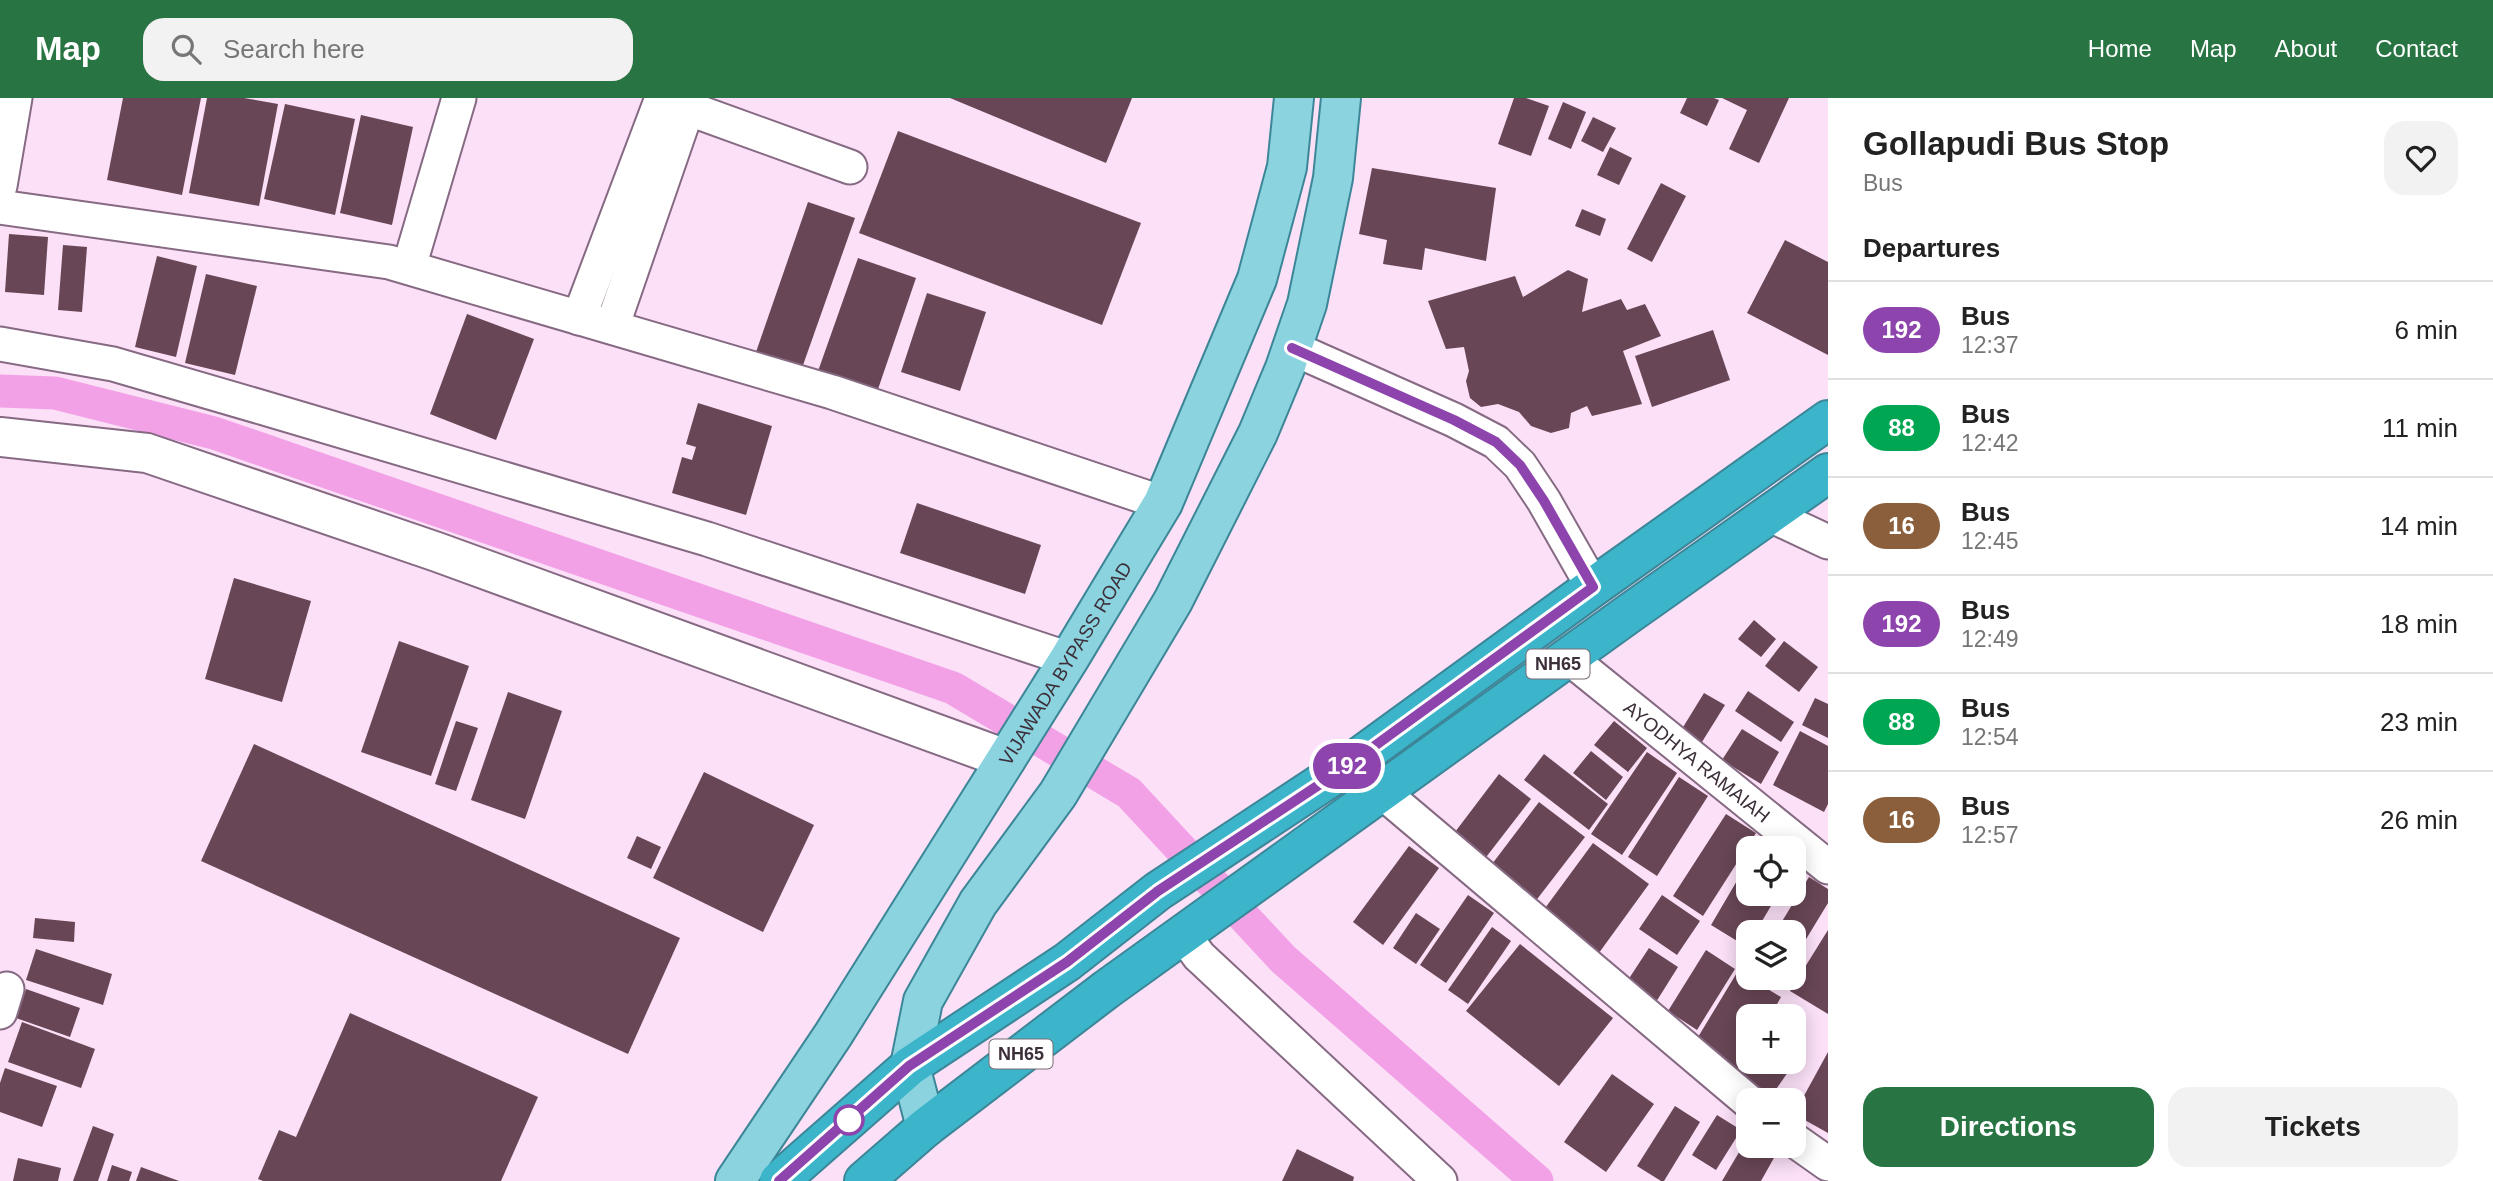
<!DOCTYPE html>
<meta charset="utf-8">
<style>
body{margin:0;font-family:Arial,sans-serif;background:#f2f2f2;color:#222;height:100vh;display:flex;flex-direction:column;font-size:26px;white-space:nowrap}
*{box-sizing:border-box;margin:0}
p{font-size:23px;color:#767676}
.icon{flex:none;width:38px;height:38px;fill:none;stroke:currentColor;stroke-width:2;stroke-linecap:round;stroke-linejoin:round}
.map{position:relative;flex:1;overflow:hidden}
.panel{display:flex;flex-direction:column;background:#fff;width:665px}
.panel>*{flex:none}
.badge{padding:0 14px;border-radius:23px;font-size:24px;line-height:46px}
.tools{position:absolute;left:1736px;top:738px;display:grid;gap:14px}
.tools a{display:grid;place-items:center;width:70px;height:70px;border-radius:14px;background:#fff;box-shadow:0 4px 18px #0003;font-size:35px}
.map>.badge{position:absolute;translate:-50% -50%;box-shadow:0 0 0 4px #fff}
h2{padding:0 35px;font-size:26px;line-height:63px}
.round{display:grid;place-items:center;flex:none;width:74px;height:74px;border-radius:21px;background:#f2f2f2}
.head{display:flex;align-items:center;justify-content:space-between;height:119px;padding:0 35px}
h1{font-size:33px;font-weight:800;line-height:52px}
.primary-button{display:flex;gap:14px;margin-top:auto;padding:14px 35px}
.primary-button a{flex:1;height:80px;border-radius:21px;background:#287442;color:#fff;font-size:28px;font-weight:800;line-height:80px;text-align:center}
.primary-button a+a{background:#f2f2f2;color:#222}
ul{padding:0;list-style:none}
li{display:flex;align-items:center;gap:21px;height:98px;padding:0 35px;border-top:2px solid #e0e0e0}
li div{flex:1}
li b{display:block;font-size:26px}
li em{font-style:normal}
li .badge{min-width:77px;font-weight:700;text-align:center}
header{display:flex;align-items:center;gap:42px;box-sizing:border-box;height:98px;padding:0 35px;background:#287442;color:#fff}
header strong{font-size:33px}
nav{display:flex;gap:38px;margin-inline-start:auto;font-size:24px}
.search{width:490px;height:63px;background:#f2f2f2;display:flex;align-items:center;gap:18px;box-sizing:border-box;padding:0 24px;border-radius:21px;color:#767676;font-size:26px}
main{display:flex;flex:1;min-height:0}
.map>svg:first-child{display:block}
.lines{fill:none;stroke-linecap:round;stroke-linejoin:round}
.canal{stroke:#f2a1e7;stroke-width:33}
.building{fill:#684655}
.street-casing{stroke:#866982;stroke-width:37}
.secondary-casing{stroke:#866982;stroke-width:42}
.primary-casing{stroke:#3c8698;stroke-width:42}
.highway-casing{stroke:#3c8698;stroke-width:42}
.street{stroke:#fff;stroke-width:33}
.secondary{stroke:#fff;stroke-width:38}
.primary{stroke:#8ad3df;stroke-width:38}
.highway{stroke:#3cb5ca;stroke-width:38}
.line-casing{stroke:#fff;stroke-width:16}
.line{stroke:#8e44ad;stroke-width:10}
.stop-dot{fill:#fff;stroke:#8e44ad;stroke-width:3.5}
.labels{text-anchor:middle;stroke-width:7;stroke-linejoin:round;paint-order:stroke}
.shield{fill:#fff;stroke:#766d75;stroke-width:2}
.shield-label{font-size:18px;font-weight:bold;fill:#3c2f3a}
.street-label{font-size:19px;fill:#3c2f3a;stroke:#fff}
</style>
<header>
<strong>Map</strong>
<div class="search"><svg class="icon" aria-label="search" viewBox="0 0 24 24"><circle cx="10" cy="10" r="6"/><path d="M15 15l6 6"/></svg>Search here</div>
<nav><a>Home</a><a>Map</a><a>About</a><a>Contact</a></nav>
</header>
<main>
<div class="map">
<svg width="1828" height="1083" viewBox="0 0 1828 1083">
<rect width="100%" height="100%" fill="#fbe0f7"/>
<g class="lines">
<!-- canal -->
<polyline class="canal" points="0,293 55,295 214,335 953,590 1129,695 1283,861 1537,1083"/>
</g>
<!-- building -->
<g class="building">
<polygon points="123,0 201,0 182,97 107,82"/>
<polygon points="207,0 244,0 278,6 259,108 189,95"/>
<polygon points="950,0 1132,0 1106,65"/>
<polygon points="1514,0 1526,0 1549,8 1531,58 1498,46"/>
<polygon points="1687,0 1714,0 1719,2 1707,28 1680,15"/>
<polygon points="1722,0 1789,0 1759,65 1729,51 1747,12"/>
<polygon points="1563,4 1586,14 1571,51 1548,41"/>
<polygon points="285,6 355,21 335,117 264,101"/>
<polygon points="361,17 413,29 392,127 340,115"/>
<polygon points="1593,19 1616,30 1603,54 1581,43"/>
<polygon points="898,33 1141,125 1102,227 859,135"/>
<polygon points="1610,49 1632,60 1619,87 1597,77"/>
<polygon points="1372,70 1496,90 1486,163 1425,150 1422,172 1383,166 1387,142 1359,136"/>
<polygon points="1661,85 1686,98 1652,164 1627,151"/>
<polygon points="808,104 855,120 802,270 756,254"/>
<polygon points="1582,111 1606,121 1600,138 1575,128"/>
<polygon points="9,136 48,139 44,197 5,194"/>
<polygon points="1785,142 1828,164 1828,257 1747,215"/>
<polygon points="63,147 87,149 82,214 58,212"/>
<polygon points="157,158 197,168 176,259 135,249"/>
<polygon points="858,160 916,180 876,297 817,276"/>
<polygon points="1568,172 1588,181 1582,214 1621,201 1627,212 1645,206 1661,238 1623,253 1642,306 1592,318 1587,308 1571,315 1569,330 1551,335 1531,328 1519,314 1498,306 1481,309 1470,300 1466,283 1469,273 1464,249 1446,251 1428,203 1515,178 1523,199"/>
<polygon points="206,176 257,188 235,277 185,265"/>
<polygon points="927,195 986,214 960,293 901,274"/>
<polygon points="467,216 534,241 496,342 430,316"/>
<polygon points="1713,232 1730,282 1652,309 1635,258"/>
<polygon points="698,305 772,328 746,417 672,395 682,359 692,362 696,349 686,346"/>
<polygon points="917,405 1041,447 1025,496 900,455"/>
<polygon points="234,480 311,503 282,604 205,581"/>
<polygon points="1754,522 1776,541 1761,559 1738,541"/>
<polygon points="399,543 469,568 431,678 361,654"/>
<polygon points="1784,543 1818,569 1799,594 1765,568"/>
<polygon points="1748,593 1794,624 1781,644 1735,613"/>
<polygon points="508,594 562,613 525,721 471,702"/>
<polygon points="1704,595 1725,607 1697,652 1677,639"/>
<polygon points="1815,600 1828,606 1828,640 1802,627"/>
<polygon points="456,623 478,630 456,693 435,686"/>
<polygon points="1614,623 1647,650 1628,674 1594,647"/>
<polygon points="1742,631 1779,654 1761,686 1722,662"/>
<polygon points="1800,633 1828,648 1828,706 1824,714 1773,687"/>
<polygon points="254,646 680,840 628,956 201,763"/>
<polygon points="1591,653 1623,679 1606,702 1573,675"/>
<polygon points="1647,654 1677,675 1622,757 1591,736"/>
<polygon points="1544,656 1608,706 1589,732 1524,682"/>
<polygon points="704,674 814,727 763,834 653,780"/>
<polygon points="1499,676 1531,701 1480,767 1449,742"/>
<polygon points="1679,679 1708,698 1657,778 1628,759"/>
<polygon points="1539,704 1585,739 1531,809 1486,774"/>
<polygon points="1726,716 1756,735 1703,818 1673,798"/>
<polygon points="637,738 661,749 651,771 627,760"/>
<polygon points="1593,745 1649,786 1596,859 1540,817"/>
<polygon points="1409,748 1439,770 1383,847 1353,824"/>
<polygon points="1748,764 1748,796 1778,796 1755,835 1748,835 1747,849 1711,827"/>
<polygon points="1809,779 1828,791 1828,805 1794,861 1794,835 1775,835"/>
<polygon points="1468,797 1494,815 1446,885 1420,867"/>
<polygon points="1662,797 1700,823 1677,857 1639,831"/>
<polygon points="1416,815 1440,831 1416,866 1393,850"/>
<polygon points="35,820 75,824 74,844 33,840"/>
<polygon points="1492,829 1511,843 1468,906 1448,892"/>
<polygon points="1828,832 1828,916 1790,893"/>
<polygon points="1520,846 1613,920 1559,988 1466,913"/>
<polygon points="1649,850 1678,869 1656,904 1626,885"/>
<polygon points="36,851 112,876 103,907 26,882"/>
<polygon points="1706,852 1735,871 1697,932 1668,913"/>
<polygon points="1738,873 1781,899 1770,919 1748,919 1748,954 1736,975 1692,949"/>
<polygon points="26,891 80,910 70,939 16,920"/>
<polygon points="350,915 538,999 501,1083 263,1083 258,1081 279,1032 296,1039"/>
<polygon points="22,924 95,951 81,990 8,964"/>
<polygon points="1828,954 1828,1035 1794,1016"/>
<polygon points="1748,958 1748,964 1795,964 1770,1000 1736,977"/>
<polygon points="5,970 57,988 42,1029 0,1014 0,985"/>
<polygon points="1612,976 1654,1006 1606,1074 1564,1044"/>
<polygon points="1675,1008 1700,1024 1664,1083 1661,1083 1637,1068"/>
<polygon points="1717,1017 1741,1032 1716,1072 1692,1057"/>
<polygon points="93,1028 114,1036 98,1083 73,1083"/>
<polygon points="1748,1039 1748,1048 1762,1048 1775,1058 1761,1083 1722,1083"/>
<polygon points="1297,1051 1354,1079 1353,1083 1282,1083"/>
<polygon points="18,1060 61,1070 58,1083 13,1083"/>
<polygon points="112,1067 132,1074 129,1083 107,1083"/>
<polygon points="141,1069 179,1083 136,1083"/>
</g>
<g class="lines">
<defs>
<g id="street">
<polyline points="687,10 850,69"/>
<polyline points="0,88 15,0"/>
<polyline points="0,109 389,164 832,294 1163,405"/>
<polyline points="409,169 459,0"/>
<polyline points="579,220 662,0"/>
<polyline points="612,229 691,0"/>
<polyline points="0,246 113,266 264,310 707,441 1069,561"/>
<polyline points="1292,250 1454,322 1496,344 1520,367 1544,403 1593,489"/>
<polyline points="1768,416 1828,444"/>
<path id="s1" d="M1568,559L1828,769"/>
<polyline points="1381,693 1748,1003"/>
<polyline points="1183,836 1199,858 1440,1083"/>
<polyline points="0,914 7,891"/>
<polyline points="1794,1042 1828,1066"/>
</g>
<polyline id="secondary" points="0,339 147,355 437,454 1006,661"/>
<g id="primary">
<polyline points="926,1029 910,968 923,903 978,805 1058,696 1173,503 1258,335 1285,270 1307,206 1333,80 1341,0"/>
<path id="s2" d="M735,1083L833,937L1069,561L1163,405L1257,181L1287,69L1294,0"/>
</g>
<g id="highway">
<polyline points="779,1083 910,968 1067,864 1158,793 1343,671 1593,489 1828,322"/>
<polyline points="864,1083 926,1029 1107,891 1627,517 1828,375"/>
</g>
</defs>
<!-- street casing -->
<use href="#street" class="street-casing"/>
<!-- secondary casing -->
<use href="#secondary" class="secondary-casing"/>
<!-- primary casing -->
<use href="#primary" class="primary-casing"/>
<!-- highway casing -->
<use href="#highway" class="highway-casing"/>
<!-- street -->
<use href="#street" class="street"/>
<!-- secondary -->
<use href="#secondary" class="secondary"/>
<!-- primary -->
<use href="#primary" class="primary"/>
<!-- highway -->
<use href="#highway" class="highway"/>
</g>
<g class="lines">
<defs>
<polyline id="line" points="779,1083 909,968 1067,864 1158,793 1343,671 1593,489 1544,403 1520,367 1496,344 1454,322 1292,250"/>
</defs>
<!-- line casing -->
<use href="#line" class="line-casing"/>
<!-- line -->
<use href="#line" class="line"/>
</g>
<!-- markers -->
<circle class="stop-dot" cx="849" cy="1022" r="14"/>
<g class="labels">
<!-- shield labels -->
<g class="shield">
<rect x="1526.5" y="551.5" width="63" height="29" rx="5"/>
<rect x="989.5" y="941.5" width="63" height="29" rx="5"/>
</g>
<g class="shield-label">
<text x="1558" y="572">NH65</text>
<text x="1021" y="962">NH65</text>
</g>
<!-- street labels -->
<g class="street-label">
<text dy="7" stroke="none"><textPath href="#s2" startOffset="614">VIJAWADA BYPASS ROAD</textPath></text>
<text dy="7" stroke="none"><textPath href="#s1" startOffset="166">AYODHYA RAMAIAH</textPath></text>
</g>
</g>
</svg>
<div class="tools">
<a><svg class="icon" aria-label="locate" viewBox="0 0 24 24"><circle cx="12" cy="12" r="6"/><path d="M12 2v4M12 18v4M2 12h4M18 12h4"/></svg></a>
<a><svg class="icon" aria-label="layers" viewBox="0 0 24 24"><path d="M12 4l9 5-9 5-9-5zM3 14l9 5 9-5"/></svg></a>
<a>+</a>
<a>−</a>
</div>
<b class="badge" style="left:1347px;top:668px;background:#8e44ad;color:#fff">192</b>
</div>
<section class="panel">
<div class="head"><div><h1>Gollapudi Bus Stop</h1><p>Bus</p></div><a class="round"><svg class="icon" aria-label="heart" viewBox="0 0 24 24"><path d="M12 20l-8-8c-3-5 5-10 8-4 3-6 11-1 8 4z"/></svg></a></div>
<h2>Departures</h2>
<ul>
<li><span class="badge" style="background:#8e44ad;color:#fff">192</span><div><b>Bus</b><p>12:37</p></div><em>6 min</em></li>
<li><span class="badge" style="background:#00a651;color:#fff">88</span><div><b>Bus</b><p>12:42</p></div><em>11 min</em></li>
<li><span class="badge" style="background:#8b5e3c;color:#fff">16</span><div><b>Bus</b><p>12:45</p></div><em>14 min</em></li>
<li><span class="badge" style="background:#8e44ad;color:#fff">192</span><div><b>Bus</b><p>12:49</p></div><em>18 min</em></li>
<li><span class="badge" style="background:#00a651;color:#fff">88</span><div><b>Bus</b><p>12:54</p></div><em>23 min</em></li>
<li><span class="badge" style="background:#8b5e3c;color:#fff">16</span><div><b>Bus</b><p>12:57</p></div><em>26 min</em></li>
</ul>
<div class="primary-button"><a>Directions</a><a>Tickets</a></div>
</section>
</main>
